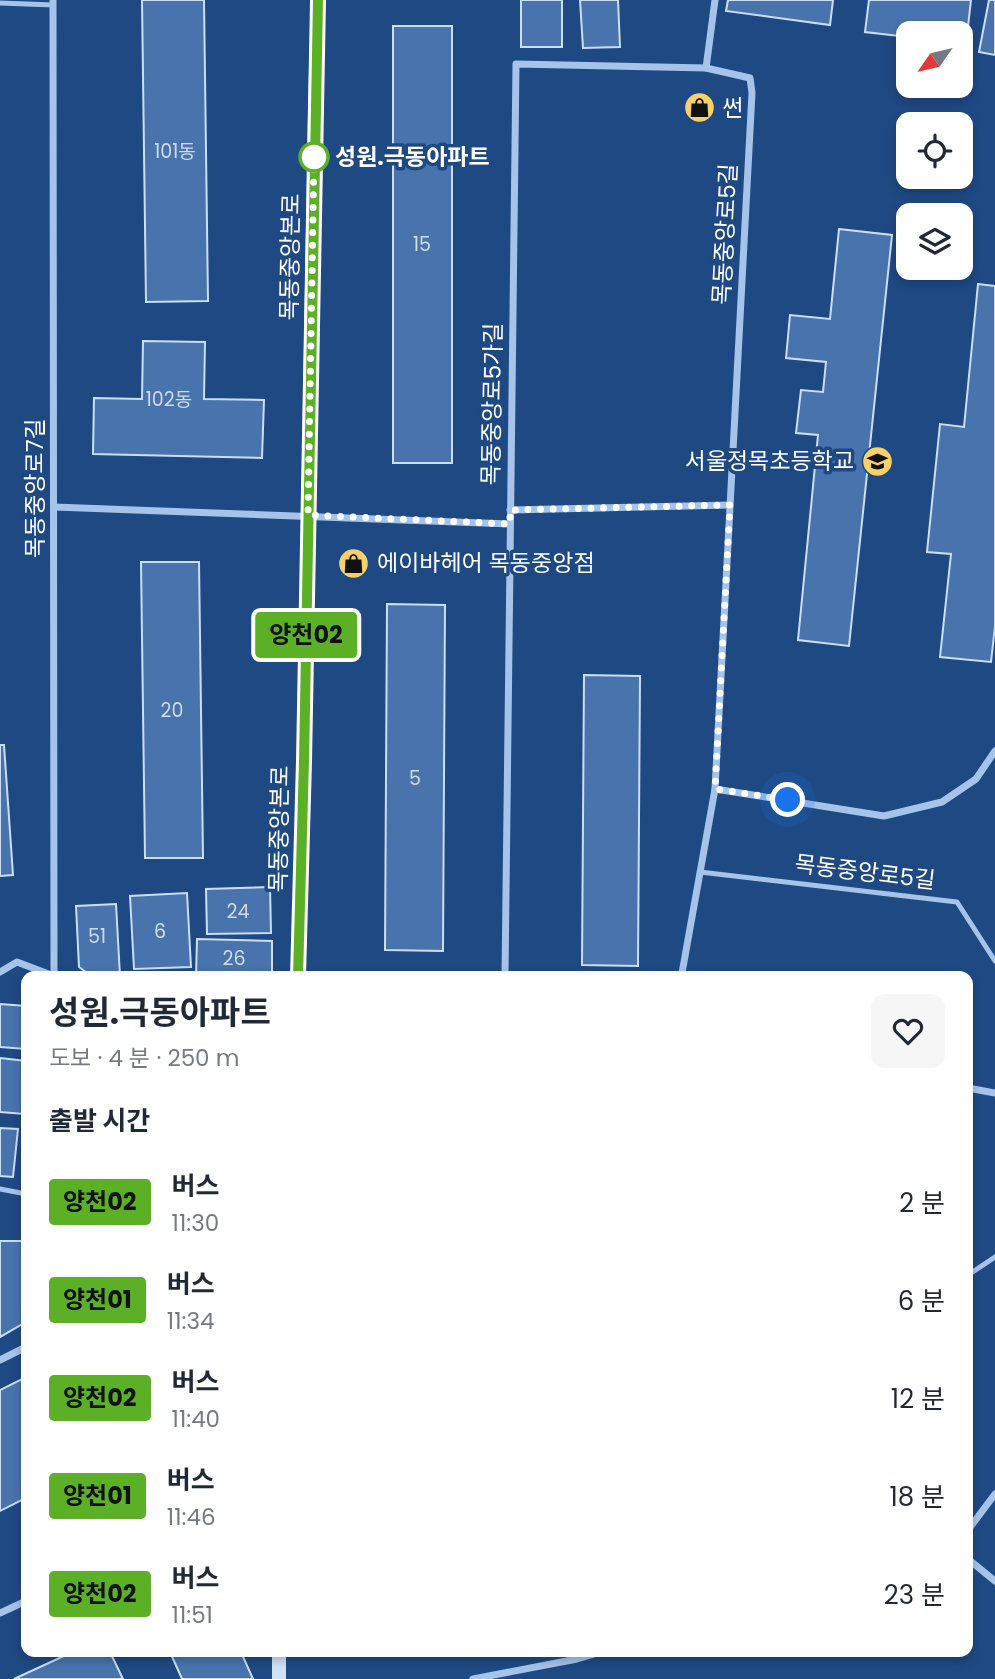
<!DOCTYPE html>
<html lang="ko">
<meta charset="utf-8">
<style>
body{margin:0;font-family:Poppins,"Noto Sans KR",sans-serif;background:#f6f6f7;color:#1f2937;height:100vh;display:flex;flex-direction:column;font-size:26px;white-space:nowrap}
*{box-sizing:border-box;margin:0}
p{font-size:23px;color:#747a83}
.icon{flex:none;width:38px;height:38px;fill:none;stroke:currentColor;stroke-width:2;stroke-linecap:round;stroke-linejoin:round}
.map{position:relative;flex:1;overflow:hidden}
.drawer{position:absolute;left:21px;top:971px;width:952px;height:686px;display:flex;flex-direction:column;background:#fff;border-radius:14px;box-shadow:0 4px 10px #0003}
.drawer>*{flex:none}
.badge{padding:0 14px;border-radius:5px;font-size:24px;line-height:46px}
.needle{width:46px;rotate:236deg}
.controls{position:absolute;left:896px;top:21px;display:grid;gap:14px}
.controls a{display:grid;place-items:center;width:77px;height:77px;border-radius:14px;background:#fff;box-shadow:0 4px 10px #0003;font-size:35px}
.you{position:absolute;width:35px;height:35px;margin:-18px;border:5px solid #fff;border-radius:50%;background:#1a73e8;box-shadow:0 0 0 10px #1a73e833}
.map>.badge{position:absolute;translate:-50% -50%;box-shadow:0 0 0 4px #fff}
h2{padding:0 28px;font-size:26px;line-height:63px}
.round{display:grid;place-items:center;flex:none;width:74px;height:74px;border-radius:14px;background:#f6f6f7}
.overview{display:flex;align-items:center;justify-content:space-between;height:119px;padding:0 28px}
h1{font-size:33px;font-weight:700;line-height:52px}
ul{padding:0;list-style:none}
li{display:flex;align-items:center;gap:21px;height:98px;padding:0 28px}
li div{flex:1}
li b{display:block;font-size:26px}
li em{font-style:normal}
li .badge{min-width:77px;font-weight:700;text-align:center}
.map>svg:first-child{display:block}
.building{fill:#4873ac;stroke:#cbdef7;stroke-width:2}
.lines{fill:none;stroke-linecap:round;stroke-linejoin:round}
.lane{stroke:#a6c3e9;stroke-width:5}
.street{stroke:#a6c3e9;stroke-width:7}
.secondary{stroke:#d1e1f7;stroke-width:14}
.line-casing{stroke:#fff;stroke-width:16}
.line{stroke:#5bb025;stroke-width:10}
.walk{stroke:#fff;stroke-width:7;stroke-dasharray:0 12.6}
.stop-dot{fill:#fff;stroke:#5bb025;stroke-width:3.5}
.labels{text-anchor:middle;stroke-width:7;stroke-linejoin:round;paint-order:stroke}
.number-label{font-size:19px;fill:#d1dcea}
.poi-label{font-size:23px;fill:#fff;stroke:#1f4983;text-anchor:start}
.stop-label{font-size:23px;font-weight:bold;fill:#fff;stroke:#1f4983;text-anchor:start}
.street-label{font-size:23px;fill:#fff;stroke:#1f4983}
</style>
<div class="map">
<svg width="995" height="1679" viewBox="0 0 995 1679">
<rect width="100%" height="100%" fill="#1f4983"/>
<!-- building -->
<g class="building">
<polygon points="142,0 204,0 208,301 146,302"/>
<rect x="521" y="0" width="41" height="47"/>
<polygon points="580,0 618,0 620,47 583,48"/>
<polygon points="728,0 833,0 830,25 726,11"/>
<polygon points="869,0 971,0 966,44 961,43 961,33 908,33 908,37 865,32"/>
<polygon points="989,0 995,0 995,55 979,52"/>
<rect x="393" y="26" width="59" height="437"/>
<polygon points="839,229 892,235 849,646 798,640 818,435 796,433 801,390 823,392 826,362 786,358 790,315 830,319"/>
<polygon points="978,284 995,286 995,626 991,662 940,657 951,554 927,552 940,424 964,427"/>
<polygon points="143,341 205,342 204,399 264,400 262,458 93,454 94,398 142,399"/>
<polygon points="141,562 199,562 203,858 145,858"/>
<polygon points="387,604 445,605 443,951 385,950"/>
<polygon points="584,675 640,676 638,966 582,965"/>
<polygon points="0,745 4,745 13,875 0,876"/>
<polygon points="270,887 271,933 207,934 206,889"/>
<polygon points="187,893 191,967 134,969 130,896"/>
<polygon points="116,904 120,976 91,976 79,967 76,906"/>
<polygon points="197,939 272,941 272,974 268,976 196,976"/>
<polygon points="0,1004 26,1006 26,1049 0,1047"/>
<polygon points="0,1058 26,1061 26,1088 24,1114 0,1112"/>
<polygon points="0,1128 18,1129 13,1177 0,1176"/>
<polygon points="0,1241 26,1241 26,1322 0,1337"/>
<polygon points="26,1377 26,1498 0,1511 0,1390"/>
<polygon points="64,1652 110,1652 123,1679 14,1679 66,1655"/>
<polygon points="170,1652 241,1652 253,1679 182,1679"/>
</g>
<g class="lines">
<!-- lane -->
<g class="lane">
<polyline points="0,3 53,5"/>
<polyline points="700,872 957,902 995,961"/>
<polyline points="0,1189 26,1194"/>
<polyline points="968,1275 995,1257"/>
</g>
<!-- street -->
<g class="street">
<polyline points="53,0 54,976"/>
<polyline points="54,507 510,524"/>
<polyline points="510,510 730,505"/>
<polyline points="715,789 884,816 942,802 976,779 995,751"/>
<polyline points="0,972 17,962 54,976"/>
<polyline points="505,976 516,64 706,68"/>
<polyline points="680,976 682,973 715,789 752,93 750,78 706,68 715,0"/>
<polyline points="968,1088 995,1093"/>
<polyline points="0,1360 26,1347"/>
<polyline points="968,1530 995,1494"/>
<polyline points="968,1559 995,1581"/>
<polyline points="0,1613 26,1601"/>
<polyline points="473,1679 577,1659 601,1652"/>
</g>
<!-- secondary -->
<g class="secondary">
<polyline points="298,976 304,761 315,107 318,0"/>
<polyline points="279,1652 279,1679"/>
</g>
</g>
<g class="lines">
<defs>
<polyline id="line" points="298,976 304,761 318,0"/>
</defs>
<!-- line casing -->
<use href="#line" class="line-casing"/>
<!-- line -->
<use href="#line" class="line"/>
<!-- walk -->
<polyline class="walk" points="314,157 308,515 510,524 510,510 730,505 715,789 788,800"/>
</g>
<!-- icons -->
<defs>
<symbol id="shop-disc" viewBox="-11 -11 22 22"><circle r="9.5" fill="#f7d066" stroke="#1f4983"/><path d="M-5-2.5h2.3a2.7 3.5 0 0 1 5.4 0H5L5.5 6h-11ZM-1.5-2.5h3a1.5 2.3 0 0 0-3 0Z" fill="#111"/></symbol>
<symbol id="school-disc" viewBox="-11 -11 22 22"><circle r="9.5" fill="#f7d066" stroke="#1f4983"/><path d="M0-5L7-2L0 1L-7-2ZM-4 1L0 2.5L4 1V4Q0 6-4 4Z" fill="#111"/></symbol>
</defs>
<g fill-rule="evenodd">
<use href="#shop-disc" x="682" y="90" width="35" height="35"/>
<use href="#school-disc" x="860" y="444" width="35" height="35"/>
<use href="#shop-disc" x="336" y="546" width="35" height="35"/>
</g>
<!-- markers -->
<circle class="stop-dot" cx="314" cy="157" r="14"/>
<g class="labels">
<!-- number labels -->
<g class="number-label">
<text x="175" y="158">101동</text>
<text x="422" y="251">15</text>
<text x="169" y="406">102동</text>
<text x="172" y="717">20</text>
<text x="415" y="785">5</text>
<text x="238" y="918">24</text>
<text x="160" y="938">6</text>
<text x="97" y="943">51</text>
<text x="234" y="965">26</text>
</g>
<!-- poi labels -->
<g class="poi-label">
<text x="722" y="116">썬</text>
<text x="854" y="469" text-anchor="end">서울정목초등학교</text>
<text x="377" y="571">에이바헤어 목동중앙점</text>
</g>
<!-- stop labels -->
<g class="stop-label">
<text x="335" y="165">성원.극동아파트</text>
</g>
<!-- street labels -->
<g class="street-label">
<text transform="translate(725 234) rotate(-87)" y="8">목동중앙로5길</text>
<text transform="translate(290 257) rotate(-89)" y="8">목동중앙본로</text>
<text transform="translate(492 404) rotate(-89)" y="8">목동중앙로5가길</text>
<text transform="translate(35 488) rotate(-90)" y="8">목동중앙로7길</text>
<text transform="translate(279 829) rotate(-89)" y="8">목동중앙본로</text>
<text transform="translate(865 872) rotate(7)" y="8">목동중앙로5길</text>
</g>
</g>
</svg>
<div class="controls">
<a><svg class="needle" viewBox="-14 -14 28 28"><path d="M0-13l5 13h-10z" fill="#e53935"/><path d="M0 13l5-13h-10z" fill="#747a83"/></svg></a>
<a><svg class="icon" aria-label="locate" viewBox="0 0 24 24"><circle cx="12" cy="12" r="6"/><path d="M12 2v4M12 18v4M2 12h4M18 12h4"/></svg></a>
<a><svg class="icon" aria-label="layers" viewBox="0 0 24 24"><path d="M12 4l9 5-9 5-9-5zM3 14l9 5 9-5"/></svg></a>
</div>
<div class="you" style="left:788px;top:800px"></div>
<b class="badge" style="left:306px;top:635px;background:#5bb025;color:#111">양천02</b>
<section class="drawer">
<div class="overview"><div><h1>성원.극동아파트</h1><p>도보 · 4 분 · 250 m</p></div><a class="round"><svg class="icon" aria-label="heart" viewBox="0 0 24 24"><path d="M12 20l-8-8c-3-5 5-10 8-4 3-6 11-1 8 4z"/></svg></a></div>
<h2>출발 시간</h2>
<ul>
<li><span class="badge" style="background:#5bb025;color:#111">양천02</span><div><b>버스</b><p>11:30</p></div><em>2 분</em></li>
<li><span class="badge" style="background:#5bb025;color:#111">양천01</span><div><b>버스</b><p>11:34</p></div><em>6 분</em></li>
<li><span class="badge" style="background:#5bb025;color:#111">양천02</span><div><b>버스</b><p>11:40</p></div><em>12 분</em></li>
<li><span class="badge" style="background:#5bb025;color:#111">양천01</span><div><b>버스</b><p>11:46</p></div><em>18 분</em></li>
<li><span class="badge" style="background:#5bb025;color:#111">양천02</span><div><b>버스</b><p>11:51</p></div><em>23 분</em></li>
</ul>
</section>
</div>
